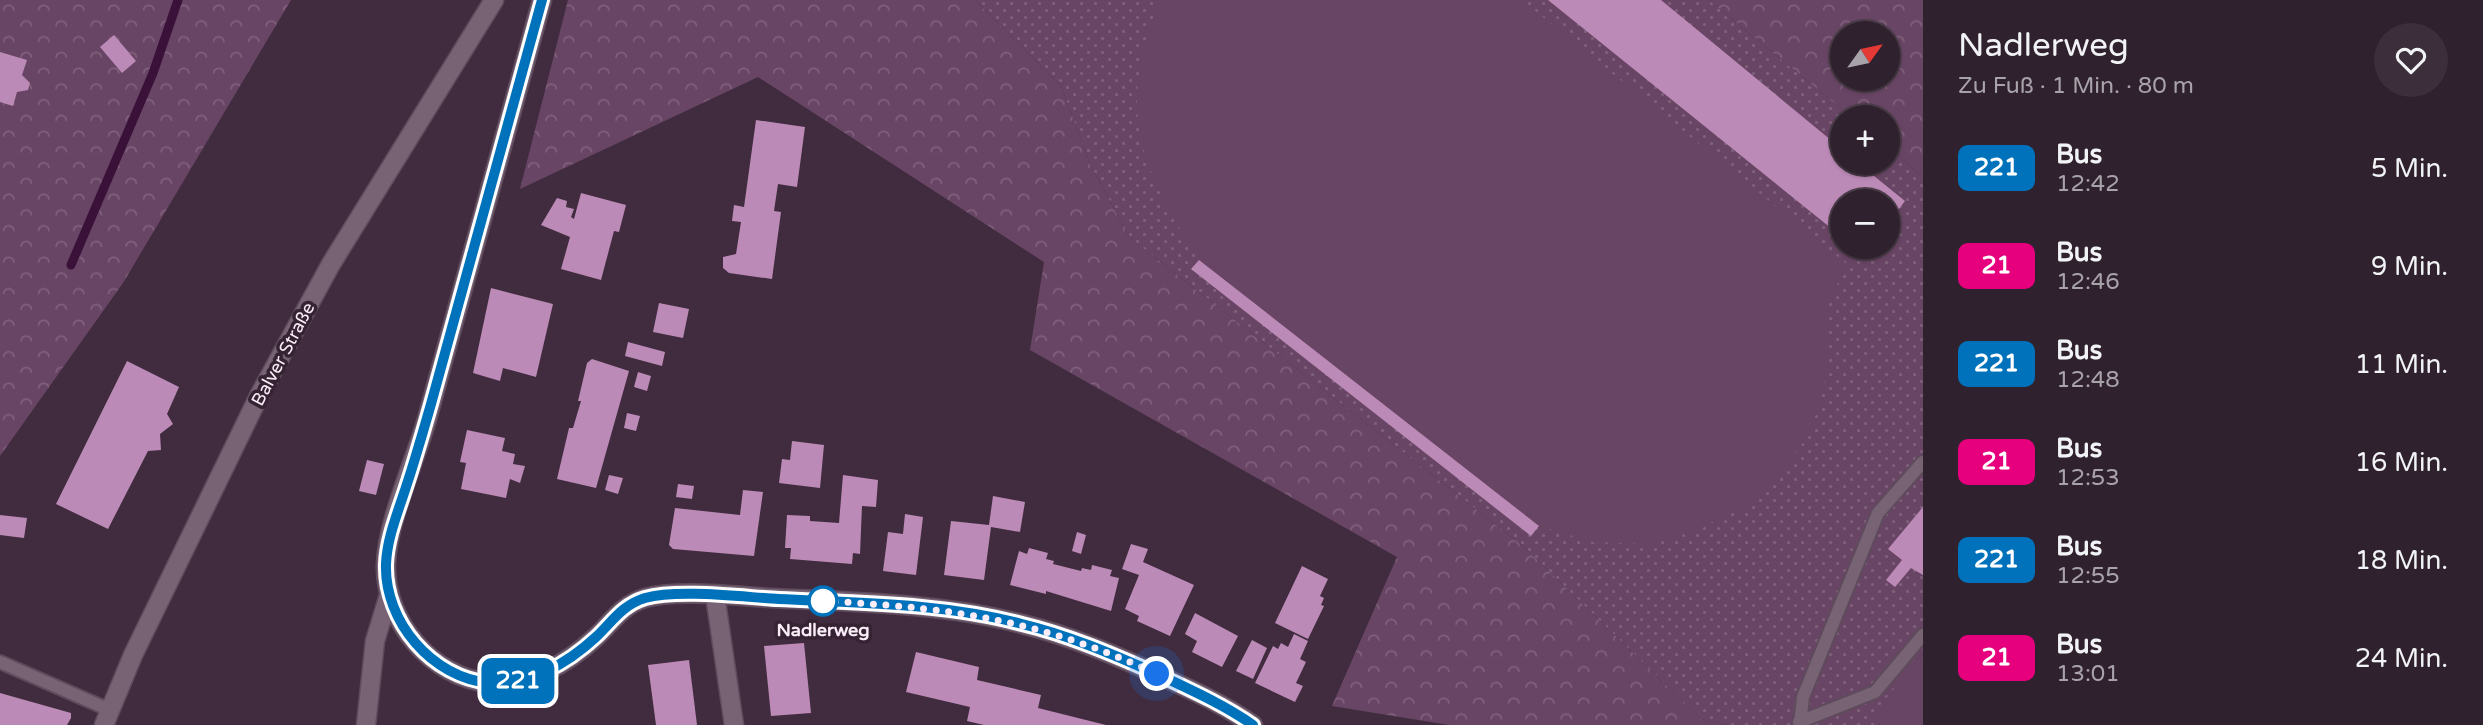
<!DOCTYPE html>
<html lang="de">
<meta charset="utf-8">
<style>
body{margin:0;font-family:"Varela Round",sans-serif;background:#3c2e3a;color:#f1f3f6;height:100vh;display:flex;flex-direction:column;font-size:26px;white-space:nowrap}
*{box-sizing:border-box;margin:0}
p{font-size:23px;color:#a8a3aa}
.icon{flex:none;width:38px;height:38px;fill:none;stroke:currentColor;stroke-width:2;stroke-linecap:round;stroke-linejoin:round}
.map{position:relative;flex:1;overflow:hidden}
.panel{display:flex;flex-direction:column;background:#30212e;width:560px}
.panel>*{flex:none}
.badge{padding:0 14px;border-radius:10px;font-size:24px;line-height:46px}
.needle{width:46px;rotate:57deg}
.tools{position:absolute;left:1830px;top:21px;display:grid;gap:14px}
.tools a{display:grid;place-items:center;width:70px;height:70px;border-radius:50%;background:#30212e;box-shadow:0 2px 5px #0004,0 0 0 2px #4b3e4a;font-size:35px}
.you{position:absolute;width:35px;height:35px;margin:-18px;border:5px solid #fff;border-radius:50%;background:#1a73e8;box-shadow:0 0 0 10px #1a73e833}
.map>.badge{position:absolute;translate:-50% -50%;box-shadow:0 0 0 4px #fff}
.round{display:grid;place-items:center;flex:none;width:74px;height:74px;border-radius:37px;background:#3c2e3a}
.head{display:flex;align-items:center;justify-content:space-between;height:119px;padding:0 35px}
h1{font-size:33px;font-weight:600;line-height:52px}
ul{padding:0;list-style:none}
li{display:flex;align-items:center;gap:21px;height:98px;padding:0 35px}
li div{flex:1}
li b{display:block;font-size:26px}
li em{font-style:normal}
li .badge{min-width:77px;font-weight:700;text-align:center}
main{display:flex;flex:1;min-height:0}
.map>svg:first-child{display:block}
.green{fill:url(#green-dots);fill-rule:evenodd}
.forest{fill:url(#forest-crowns);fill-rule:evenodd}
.pitch{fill:#694565}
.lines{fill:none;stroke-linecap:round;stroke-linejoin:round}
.stream{stroke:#3a1138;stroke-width:9}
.building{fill:#bc8ab7}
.lane-casing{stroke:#5e4b5c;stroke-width:16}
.street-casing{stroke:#5e4b5c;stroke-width:21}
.lane{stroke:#786375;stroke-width:12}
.street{stroke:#786375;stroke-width:18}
.line-casing{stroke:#fff;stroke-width:16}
.line{stroke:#0072bc;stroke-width:10}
.walk{stroke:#faedf8;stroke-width:7;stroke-dasharray:0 12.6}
.stop-dot{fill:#fff;stroke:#0072bc;stroke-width:3.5}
.labels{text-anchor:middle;stroke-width:7;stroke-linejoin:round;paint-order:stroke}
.street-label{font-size:18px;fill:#faedf8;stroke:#352233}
.stop-label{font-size:18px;font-weight:bold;fill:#faedf8;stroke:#352233}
</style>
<main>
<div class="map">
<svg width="1923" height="725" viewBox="0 0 1923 725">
<defs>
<pattern id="green-dots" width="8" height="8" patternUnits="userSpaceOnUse" patternTransform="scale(1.75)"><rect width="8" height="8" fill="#694565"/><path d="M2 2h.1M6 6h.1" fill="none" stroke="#7f607c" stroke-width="1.8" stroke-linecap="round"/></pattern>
<pattern id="forest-crowns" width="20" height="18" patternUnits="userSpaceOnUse" patternTransform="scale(1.75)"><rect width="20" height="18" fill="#694565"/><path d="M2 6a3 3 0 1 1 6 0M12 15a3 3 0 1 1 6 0" fill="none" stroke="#7f607c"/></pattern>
</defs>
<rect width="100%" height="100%" fill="#402c3e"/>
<!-- green -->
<path class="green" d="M975,0H1709L1851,117H1843V163H1888V148L1923,177V653L1872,717L1880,725H1728L1701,719L1524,547L1129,237L1090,164L1061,86ZM1843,201H1888V247H1843Z"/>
<!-- forest -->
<g class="forest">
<polygon points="0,0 291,0 123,283 0,456"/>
<polygon points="568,0 975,0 1061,86 1090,164 1129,237 1524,547 1701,719 1728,725 1449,725 1332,706 1397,557 1030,350 1044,262 758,77 520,189"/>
<path d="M1709,0H1923V177L1888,148V117H1851ZM1843,33H1888V79H1843Z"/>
</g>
<!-- pitch -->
<g class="pitch">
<path d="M1161,0H1522L1849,266L1828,299L1827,369L1820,405L1802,444L1775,482L1745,507L1688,533L1650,544L1593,542L1539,526L1199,260C1139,167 1115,107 1161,0Z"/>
<polygon points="1923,653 1923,725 1880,725 1871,717"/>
</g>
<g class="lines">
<!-- stream -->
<polyline class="stream" points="71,265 153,73 178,0"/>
</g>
<!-- building -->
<g class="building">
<polygon points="1548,0 1661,0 1843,150 1843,163 1858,163 1905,201 1888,223 1888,201 1843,201 1843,225 1837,233"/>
<polygon points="114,35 136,61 122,73 100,47"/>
<polygon points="0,52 27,60 22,75 30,83 28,90 17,92 13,106 0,102"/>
<polygon points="756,120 805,127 797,187 778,184 774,211 781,212 772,279 729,273 723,268 723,257 736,254 741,222 732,221 734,205 744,207"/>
<polygon points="581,193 626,205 619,232 614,231 601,280 561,269 570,237 541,225 557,198 567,201 566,207 574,209 571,217 574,219"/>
<polygon points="1199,260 1539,526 1531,536 1191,269"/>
<polygon points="491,288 553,304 536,377 503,368 500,381 473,373"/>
<polygon points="659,303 689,309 683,338 653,332"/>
<polygon points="628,342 665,352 662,366 625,356"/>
<polygon points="592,359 629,371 596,488 557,479 569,428 573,428 581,401 578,401 587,363"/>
<polygon points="127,361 179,387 167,414 173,424 160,434 161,450 148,451 108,529 56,504"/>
<polygon points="638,372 651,376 647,391 634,387"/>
<polygon points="627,413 640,416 636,431 624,428"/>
<polygon points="467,430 505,438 502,451 515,454 513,464 525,466 520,483 510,479 506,498 461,489 466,463 460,462"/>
<polygon points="792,441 824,445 820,488 779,483 782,459 790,460"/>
<polygon points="367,460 384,464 376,495 359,491"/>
<polygon points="609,475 623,478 618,494 605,490"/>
<polygon points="843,475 878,480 876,507 862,506 860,554 853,553 852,564 790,559 791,548 785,548 787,515 810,516 810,521 839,523"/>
<polygon points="678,484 694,486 692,499 676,497"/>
<polygon points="743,490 763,492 754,556 673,549 669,545 675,508 740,515"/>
<polygon points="993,496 1025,502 1020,532 991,527 984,580 944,575 951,521 989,525"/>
<polygon points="1923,507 1923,575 1911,568 1895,587 1886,580 1902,560 1888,549"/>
<polygon points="905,514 923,517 916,575 883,571 888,532 903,534"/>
<polygon points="0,515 27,518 24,538 0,535"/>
<polygon points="1077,532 1086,535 1081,554 1072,551"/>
<polygon points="1131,544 1148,549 1143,562 1194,585 1170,636 1137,621 1139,616 1125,609 1139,575 1122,569"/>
<polygon points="1029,548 1048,553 1046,559 1054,561 1053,564 1081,571 1082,568 1091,570 1092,565 1112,570 1110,576 1119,578 1111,611 1046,591 1046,594 1010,585 1019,551 1027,554"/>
<polygon points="1302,566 1328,579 1320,596 1324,598 1321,605 1324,606 1308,639 1275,623"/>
<polygon points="1195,613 1238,636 1222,667 1192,652 1197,641 1185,634"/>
<polygon points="1294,634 1308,641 1300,659 1306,662 1296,683 1303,686 1295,702 1255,683 1273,646 1278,649 1281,643 1288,647"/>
<polygon points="1252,640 1267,648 1253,679 1236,671"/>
<polygon points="804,643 811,713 771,716 764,646"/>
<polygon points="916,652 979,667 977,680 1041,695 1038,708 1106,725 984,725 967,721 970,707 906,692"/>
<polygon points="689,660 697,725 656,725 648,665"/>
<polygon points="0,693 71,713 71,718 67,725 0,725"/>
</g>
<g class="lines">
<defs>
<g id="lane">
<polyline points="0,662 110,710"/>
<polyline points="1799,722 1875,692 1923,635"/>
<polyline points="1800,725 1803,697 1878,513 1923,462"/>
</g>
<g id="street">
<path d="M542,0C504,140 465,280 427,419C415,461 387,522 386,564C384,621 432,678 490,683C529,686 568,663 596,637C612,622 622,605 645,598C677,589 736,596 771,598C854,602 942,603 1022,624C1071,636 1117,656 1163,677C1194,691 1225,705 1253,725"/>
<polyline points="715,595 734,725"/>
<polyline points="104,725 133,655 259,396 331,264 494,0"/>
<polyline points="366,725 375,641 389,595"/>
</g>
</defs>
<!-- lane casing -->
<use href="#lane" class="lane-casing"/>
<!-- street casing -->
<use href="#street" class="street-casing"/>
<!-- lane -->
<use href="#lane" class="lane"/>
<!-- street -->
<use href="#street" class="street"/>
</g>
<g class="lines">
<defs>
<path id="line" d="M542,0C505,135 468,269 431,404C423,432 415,460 406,487C398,512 387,538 386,564C384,621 432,678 490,683C529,686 568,663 596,637C612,622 622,605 645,598C678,589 742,597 779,599C859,603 944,603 1022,624C1068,635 1112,654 1155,673C1189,689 1223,704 1253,725"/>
</defs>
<!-- line casing -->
<use href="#line" class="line-casing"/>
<!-- line -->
<use href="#line" class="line"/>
<!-- walk -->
<path class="walk" d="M823,601C839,601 865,604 885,605C987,613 1064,631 1157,674"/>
</g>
<!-- markers -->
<circle class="stop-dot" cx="823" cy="601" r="14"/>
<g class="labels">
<!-- street labels -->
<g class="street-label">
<text transform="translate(283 354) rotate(-62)" y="6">Balver Straße</text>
</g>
<!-- stop labels -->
<g class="stop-label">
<text x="823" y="636">Nadlerweg</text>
</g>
</g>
</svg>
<div class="tools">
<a><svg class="needle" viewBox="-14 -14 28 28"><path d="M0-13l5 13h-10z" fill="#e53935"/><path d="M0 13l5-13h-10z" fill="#a8a3aa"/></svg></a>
<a>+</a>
<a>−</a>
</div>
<div class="you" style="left:1157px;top:674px"></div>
<b class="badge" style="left:518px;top:681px;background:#0072bc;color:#fff">221</b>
</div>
<section class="panel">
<div class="head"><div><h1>Nadlerweg</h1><p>Zu Fuß · 1 Min. · 80 m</p></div><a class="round"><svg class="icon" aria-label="heart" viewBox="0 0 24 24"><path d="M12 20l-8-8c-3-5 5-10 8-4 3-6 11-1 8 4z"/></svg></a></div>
<ul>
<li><span class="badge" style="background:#0072bc;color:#fff">221</span><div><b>Bus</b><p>12:42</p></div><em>5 Min.</em></li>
<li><span class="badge" style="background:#e6007e;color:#fff">21</span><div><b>Bus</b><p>12:46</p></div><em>9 Min.</em></li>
<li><span class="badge" style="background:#0072bc;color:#fff">221</span><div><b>Bus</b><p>12:48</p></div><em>11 Min.</em></li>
<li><span class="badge" style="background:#e6007e;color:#fff">21</span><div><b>Bus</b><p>12:53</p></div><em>16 Min.</em></li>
<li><span class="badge" style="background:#0072bc;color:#fff">221</span><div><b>Bus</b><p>12:55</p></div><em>18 Min.</em></li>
<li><span class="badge" style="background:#e6007e;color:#fff">21</span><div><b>Bus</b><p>13:01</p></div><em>24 Min.</em></li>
</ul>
</section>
</main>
